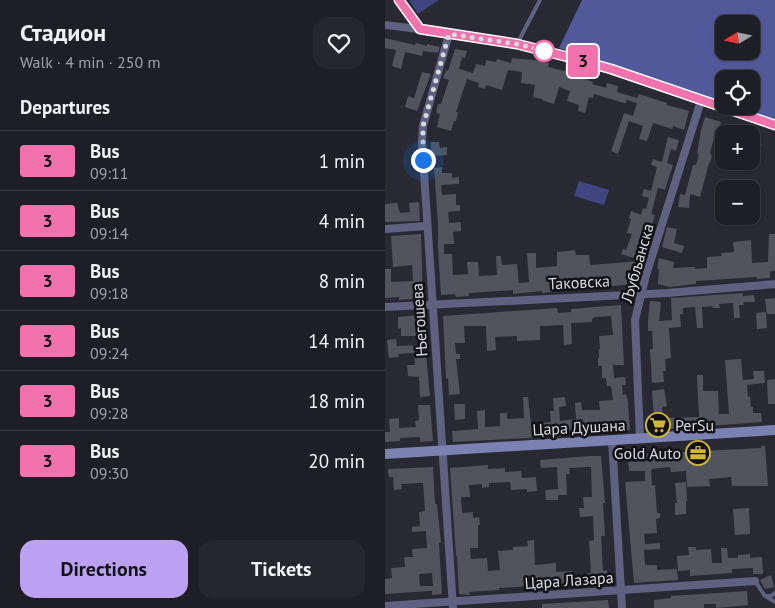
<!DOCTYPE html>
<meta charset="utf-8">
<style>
body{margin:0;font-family:"PT Sans",sans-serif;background:#26272e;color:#f1f3f6;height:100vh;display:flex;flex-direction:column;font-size:19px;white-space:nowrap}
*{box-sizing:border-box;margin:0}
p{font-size:16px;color:#a1a2a7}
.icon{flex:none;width:28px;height:28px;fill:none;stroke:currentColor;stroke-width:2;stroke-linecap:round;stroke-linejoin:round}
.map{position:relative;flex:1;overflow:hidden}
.panel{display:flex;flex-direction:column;background:#1e1f26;width:385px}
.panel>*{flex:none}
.badge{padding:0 10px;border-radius:4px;font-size:18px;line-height:32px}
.needle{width:32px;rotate:260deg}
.tools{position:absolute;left:330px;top:15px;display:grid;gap:10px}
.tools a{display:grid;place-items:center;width:45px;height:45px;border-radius:10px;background:#1e1f26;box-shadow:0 1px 4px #0004,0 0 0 1px #3c3d43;font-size:25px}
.you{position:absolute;width:25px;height:25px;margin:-12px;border:4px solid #fff;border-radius:50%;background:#1a73e8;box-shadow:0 0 0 8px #1a73e833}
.map>.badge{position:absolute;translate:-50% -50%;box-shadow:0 0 0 2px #fff}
h2{padding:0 20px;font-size:19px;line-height:45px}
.round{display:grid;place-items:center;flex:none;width:52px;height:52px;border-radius:15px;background:#26272e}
.headline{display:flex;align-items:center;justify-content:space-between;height:85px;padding:0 20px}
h1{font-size:24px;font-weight:800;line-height:38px}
.button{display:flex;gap:10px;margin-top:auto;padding:10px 20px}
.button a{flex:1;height:58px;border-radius:15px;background:#bca0f2;color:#111;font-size:20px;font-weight:800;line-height:58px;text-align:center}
.button a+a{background:#26272e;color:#f1f3f6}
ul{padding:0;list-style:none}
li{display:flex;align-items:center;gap:15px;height:60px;padding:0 20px;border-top:1px solid #3c3d43}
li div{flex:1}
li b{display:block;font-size:19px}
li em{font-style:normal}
li .badge{min-width:55px;font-weight:700;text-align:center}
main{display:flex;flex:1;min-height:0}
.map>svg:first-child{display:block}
.green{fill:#414580}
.forest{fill:#52599b;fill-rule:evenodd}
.building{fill:#52545d;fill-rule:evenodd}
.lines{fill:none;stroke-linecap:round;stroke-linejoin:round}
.lane{stroke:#5e6280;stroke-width:4}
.street{stroke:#5e6280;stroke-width:8}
.secondary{stroke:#7b82b1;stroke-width:10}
.line-casing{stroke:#fff;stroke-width:11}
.line{stroke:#f172ac;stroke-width:8}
.walk{stroke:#d9dae0;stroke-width:5;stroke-dasharray:0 9}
.stop-dot{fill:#fff;stroke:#f172ac;stroke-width:2.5}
.labels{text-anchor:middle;stroke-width:5;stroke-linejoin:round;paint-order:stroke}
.street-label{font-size:16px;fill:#d9dae0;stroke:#121216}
.poi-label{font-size:16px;fill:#d9dae0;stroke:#121216;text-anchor:start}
</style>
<main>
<section class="panel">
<div class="headline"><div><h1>Стадион</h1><p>Walk · 4 min · 250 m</p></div><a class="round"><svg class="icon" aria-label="heart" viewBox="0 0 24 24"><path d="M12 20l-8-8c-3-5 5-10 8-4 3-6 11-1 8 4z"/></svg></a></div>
<h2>Departures</h2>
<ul>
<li><span class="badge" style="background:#f172ac;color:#111">3</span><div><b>Bus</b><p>09:11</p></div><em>1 min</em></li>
<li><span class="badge" style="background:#f172ac;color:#111">3</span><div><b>Bus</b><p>09:14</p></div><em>4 min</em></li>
<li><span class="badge" style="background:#f172ac;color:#111">3</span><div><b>Bus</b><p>09:18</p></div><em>8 min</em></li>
<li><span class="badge" style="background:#f172ac;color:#111">3</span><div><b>Bus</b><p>09:24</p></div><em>14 min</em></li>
<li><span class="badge" style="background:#f172ac;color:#111">3</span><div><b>Bus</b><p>09:28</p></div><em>18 min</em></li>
<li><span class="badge" style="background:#f172ac;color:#111">3</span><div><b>Bus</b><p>09:30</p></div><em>20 min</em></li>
</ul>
<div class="button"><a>Directions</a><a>Tickets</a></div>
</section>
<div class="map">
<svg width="390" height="608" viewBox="0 0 390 608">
<rect width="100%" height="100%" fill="#282932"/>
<!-- green -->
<g class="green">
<polygon points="24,0 54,0 33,14"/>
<polygon points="194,181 224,190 219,205 189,196"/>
</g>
<!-- forest -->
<path class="forest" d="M197,0H390V120L350,106H366V79H339V103L174,48ZM339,24H366V51H339Z"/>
<!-- building -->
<g class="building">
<polygon points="0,38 30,45 31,43 42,46 42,44 55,47 53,53 38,51 37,56 20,52 16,69 7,66 11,50 0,48"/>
<polygon points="70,49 82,51 80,58 77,57 74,69 88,73 91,64 100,66 101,60 111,62 112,59 126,63 127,58 148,60 164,63 163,67 180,71 181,68 203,76 202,80 208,82 207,84 221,88 222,83 233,86 232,92 252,98 254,94 282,103 282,105 304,111 299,130 288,126 287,129 268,123 262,141 254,139 258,126 244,121 233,154 226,151 239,113 248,116 252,103 242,100 241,103 239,103 209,94 208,98 204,97 200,113 193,111 194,105 182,101 185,91 174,87 169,104 157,100 157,99 148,97 150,85 136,83 137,72 123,70 117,90 101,85 100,89 93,87 94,83 82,79 71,112 73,112 71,121 69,121 66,131 52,127 55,114 51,113 53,104 56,104 64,80 58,78 61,70 63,71"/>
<polygon points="37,72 46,74 32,111 20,107 23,96 29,98"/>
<polygon points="320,117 336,122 333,131 331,130 325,153 327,156 325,163 324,163 315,197 305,194 304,208 293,207 295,194 300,195 308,165 311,165 314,154 312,154 316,130"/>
<polygon points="353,127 373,132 373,134 351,134"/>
<polygon points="283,137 294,140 291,151 286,149 282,163 288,165 280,190 273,188 267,211 267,214 270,215 256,260 236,254 238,249 241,250 247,234 242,233 246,219 244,218 246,211 256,215 258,208 261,209 264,198 257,196 259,189 266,191 272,167 266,165 268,159 277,162"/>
<polygon points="366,141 377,144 373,158 366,156"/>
<polygon points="46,142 54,142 55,148 62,147 62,155 46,156"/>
<polygon points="57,167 57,173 67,173 67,178 74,177 74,184 56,185 57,195 71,194 71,205 75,205 75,211 63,212 64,223 76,222 76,231 68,232 69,244 59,244 59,254 67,254 68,275 83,274 82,262 93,262 94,276 112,275 111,256 116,256 117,265 132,264 134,283 144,282 142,253 151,253 151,268 172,266 172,252 190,250 191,255 204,255 205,265 256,261 255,263 258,264 251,284 185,290 184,285 167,286 168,292 157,293 157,291 128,294 128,290 84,293 84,296 71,297 70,294 56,295 53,248 53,223 49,168"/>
<polygon points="34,202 35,221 0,222 0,204 12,203 15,213 25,212 24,203"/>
<polygon points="282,227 292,229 289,243 299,246 297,253 277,247"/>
<polygon points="36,234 38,298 14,300 14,297 0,298 0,269 6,269 6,282 28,281 27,265 8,267 6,236"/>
<polygon points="384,234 390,234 390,271 385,271 385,278 372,279 372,277 311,281 311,284 285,287 273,284 274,269 272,268 274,258 289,262 288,268 310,267 310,269 322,268 322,257 337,256 336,253 349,252 348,242 366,240 367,263 383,262"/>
<polygon points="358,293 358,296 369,295 370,302 358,302 359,305 354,305 355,318 349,318 348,303 334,304 335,308 328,308 327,306 317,307 318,328 312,328 310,307 298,308 298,314 295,314 296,327 284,328 286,358 280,359 281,371 278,371 279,382 267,383 265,349 268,349 267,331 263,331 263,320 265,301 276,302 274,321 287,320 286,298"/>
<polygon points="390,298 390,314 382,314 380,299"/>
<polygon points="236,305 239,365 228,365 229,378 240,377 241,385 237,385 238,395 241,394 243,403 245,430 180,436 68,442 67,431 93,429 92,411 100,410 100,427 115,426 115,413 122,413 122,419 139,418 138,397 143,397 146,424 166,422 165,411 169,411 168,398 180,397 181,406 174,407 175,421 191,419 190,403 196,402 197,410 215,410 214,401 228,400 226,386 222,386 221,378 217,378 217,366 213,366 213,358 214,358 214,349 215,349 214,336 228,335 226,316 210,317 207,319 207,322 186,323 187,344 179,345 178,325 155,326 155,340 132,341 132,336 110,337 111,350 102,351 101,326 79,326 80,343 70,343 71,354 75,354 75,359 71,359 75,394 64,395 63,378 61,379 58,316 172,308 173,313 186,312 186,309"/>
<polygon points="381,312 382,328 372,329 371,313"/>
<polygon points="33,315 34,324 39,323 40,336 16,336 16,328 13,329 13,317"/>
<polygon points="11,339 12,346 40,345 45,396 35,397 34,377 23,376 22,365 30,365 29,353 13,354 14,357 4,358 2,340"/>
<polygon points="356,359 358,380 369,379 368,371 379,371 380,383 362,385 363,397 365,396 366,407 368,407 368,413 376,413 377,422 270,430 267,391 279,389 282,406 277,407 278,418 314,417 312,375 318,375 318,391 333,391 334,414 344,414 340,360"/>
<polygon points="390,379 390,404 383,404 382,380"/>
<polygon points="69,404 80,404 80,419 70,420"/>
<polygon points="33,405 45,405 48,441 35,442 35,437 15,438 15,441 0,442 0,432 5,432 4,419 14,418 14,428 31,427 30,421 34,420"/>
<polygon points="376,446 380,446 383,486 347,486 346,477 324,479 325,486 302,487 301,471 286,472 285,467 266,469 267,486 270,485 272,513 275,513 275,518 271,519 272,533 259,534 260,544 275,543 275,549 259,550 260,565 272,565 272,570 292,569 293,580 249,583 240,482 260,481 260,471 244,471 243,462 259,461 259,454 376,448"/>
<polygon points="205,456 216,456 220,503 218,503 220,536 216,536 218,571 222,570 223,580 204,582 203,573 206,573 204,541 209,540 208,516 195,517 194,508 199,508 198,497 207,497 206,467 184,468 185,474 181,474 182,495 173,495 173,500 161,500 160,490 173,489 172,467 156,468 155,460"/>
<polygon points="103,465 103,469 120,468 120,472 136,471 137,478 151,477 152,491 142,492 142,489 126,490 125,482 104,483 104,487 97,488 97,484 84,485 85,497 76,497 77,513 88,512 88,518 94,517 95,525 93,525 93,548 85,548 86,559 102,558 103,571 115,570 113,551 128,550 128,547 143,546 142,541 149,540 150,565 171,563 171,572 187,571 188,583 114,588 114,590 84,592 85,595 74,594 72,556 71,556 65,468"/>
<path d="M48,467L50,504H52L55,533L56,543H54L57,594L47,595V591H44L0,594V579L7,578L6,568L20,567L19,557H28L27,549L42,548L41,531L27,532V527L35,526L34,512L40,511L38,483L16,484L17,489L9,490L8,477H4L3,469ZM47,573L48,586H35L34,574Z"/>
<polygon points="301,482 302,501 301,501 301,514 290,515 290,503 292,503 290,483"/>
<polygon points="364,508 365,534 350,535 348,509"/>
<polygon points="303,547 311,547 311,550 326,549 327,563 337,563 336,548 342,548 343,558 353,558 353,555 365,554 365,558 377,557 378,574 368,574 368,568 347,569 347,573 305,576 305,570 293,571 292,556 304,555"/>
<polygon points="386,575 389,587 380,589 375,580"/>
<polygon points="362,591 363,605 331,608 331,604 319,604 319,608 269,608 269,600 286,598 286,596"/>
<polygon points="223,600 224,608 157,608 157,604"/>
</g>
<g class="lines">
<!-- lane -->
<g class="lane">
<polyline points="132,44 155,0"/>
<polyline points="370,581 380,596 386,596 390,593"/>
<polyline points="382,597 390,602"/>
</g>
<!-- street -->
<g class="street">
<polyline points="14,0 35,29"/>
<path d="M0,25C60,32 122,40 180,56C251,75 320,102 390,125"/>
<polyline points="64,34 38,126 37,143 68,608"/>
<polyline points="0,229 41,226"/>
<polyline points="0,307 282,293 390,284"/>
<polyline points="255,439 250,320 261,275 316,101"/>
<polyline points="227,440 237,608"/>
<polyline points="0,606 370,581"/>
</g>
<!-- secondary -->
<polyline class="secondary" points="0,454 390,430"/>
</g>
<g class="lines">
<defs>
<polyline id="line" points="14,0 35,29 132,44 179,56 226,69 390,125"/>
</defs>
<!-- line casing -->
<use href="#line" class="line-casing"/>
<!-- line -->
<use href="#line" class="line"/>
<!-- walk -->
<polyline class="walk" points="38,160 38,126 64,34 132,44 164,52 159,51"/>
</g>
<!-- icons -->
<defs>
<symbol id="supermarket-ring" viewBox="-11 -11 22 22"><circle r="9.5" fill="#121216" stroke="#d0b736" stroke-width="1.5"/><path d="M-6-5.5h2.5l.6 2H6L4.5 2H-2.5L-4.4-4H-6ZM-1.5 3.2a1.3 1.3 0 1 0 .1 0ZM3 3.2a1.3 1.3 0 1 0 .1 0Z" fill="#d0b736"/></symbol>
<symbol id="office-ring" viewBox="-11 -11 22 22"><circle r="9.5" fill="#121216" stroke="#d0b736" stroke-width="1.5"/><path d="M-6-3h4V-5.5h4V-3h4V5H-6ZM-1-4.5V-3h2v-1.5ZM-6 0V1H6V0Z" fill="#d0b736"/></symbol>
</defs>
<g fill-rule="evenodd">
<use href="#supermarket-ring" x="259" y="411" width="28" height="28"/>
<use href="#office-ring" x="299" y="439" width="28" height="28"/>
</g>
<!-- markers -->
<circle class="stop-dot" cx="159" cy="51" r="10"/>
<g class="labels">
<!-- street labels -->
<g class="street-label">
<text transform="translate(252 263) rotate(-74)" y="6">Љубљанска</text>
<text transform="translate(194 282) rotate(-3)" y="6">Таковска</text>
<text transform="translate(34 320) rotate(-94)" y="6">Његошева</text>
<text transform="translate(194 427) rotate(-3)" y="6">Цара Душана</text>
<text transform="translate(184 580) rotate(-4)" y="6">Цара Лазара</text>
</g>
<!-- poi labels -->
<g class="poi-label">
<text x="290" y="431">PerSu</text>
<text x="296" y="459" text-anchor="end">Gold Auto</text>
</g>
</g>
</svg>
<div class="tools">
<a><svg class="needle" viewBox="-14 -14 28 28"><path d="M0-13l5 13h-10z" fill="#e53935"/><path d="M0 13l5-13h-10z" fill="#a1a2a7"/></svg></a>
<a><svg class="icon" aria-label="locate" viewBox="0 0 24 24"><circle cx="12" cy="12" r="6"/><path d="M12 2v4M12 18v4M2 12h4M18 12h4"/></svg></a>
<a>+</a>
<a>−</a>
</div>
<div class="you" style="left:38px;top:160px"></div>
<b class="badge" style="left:198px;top:61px;background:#f172ac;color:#111">3</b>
</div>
</main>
